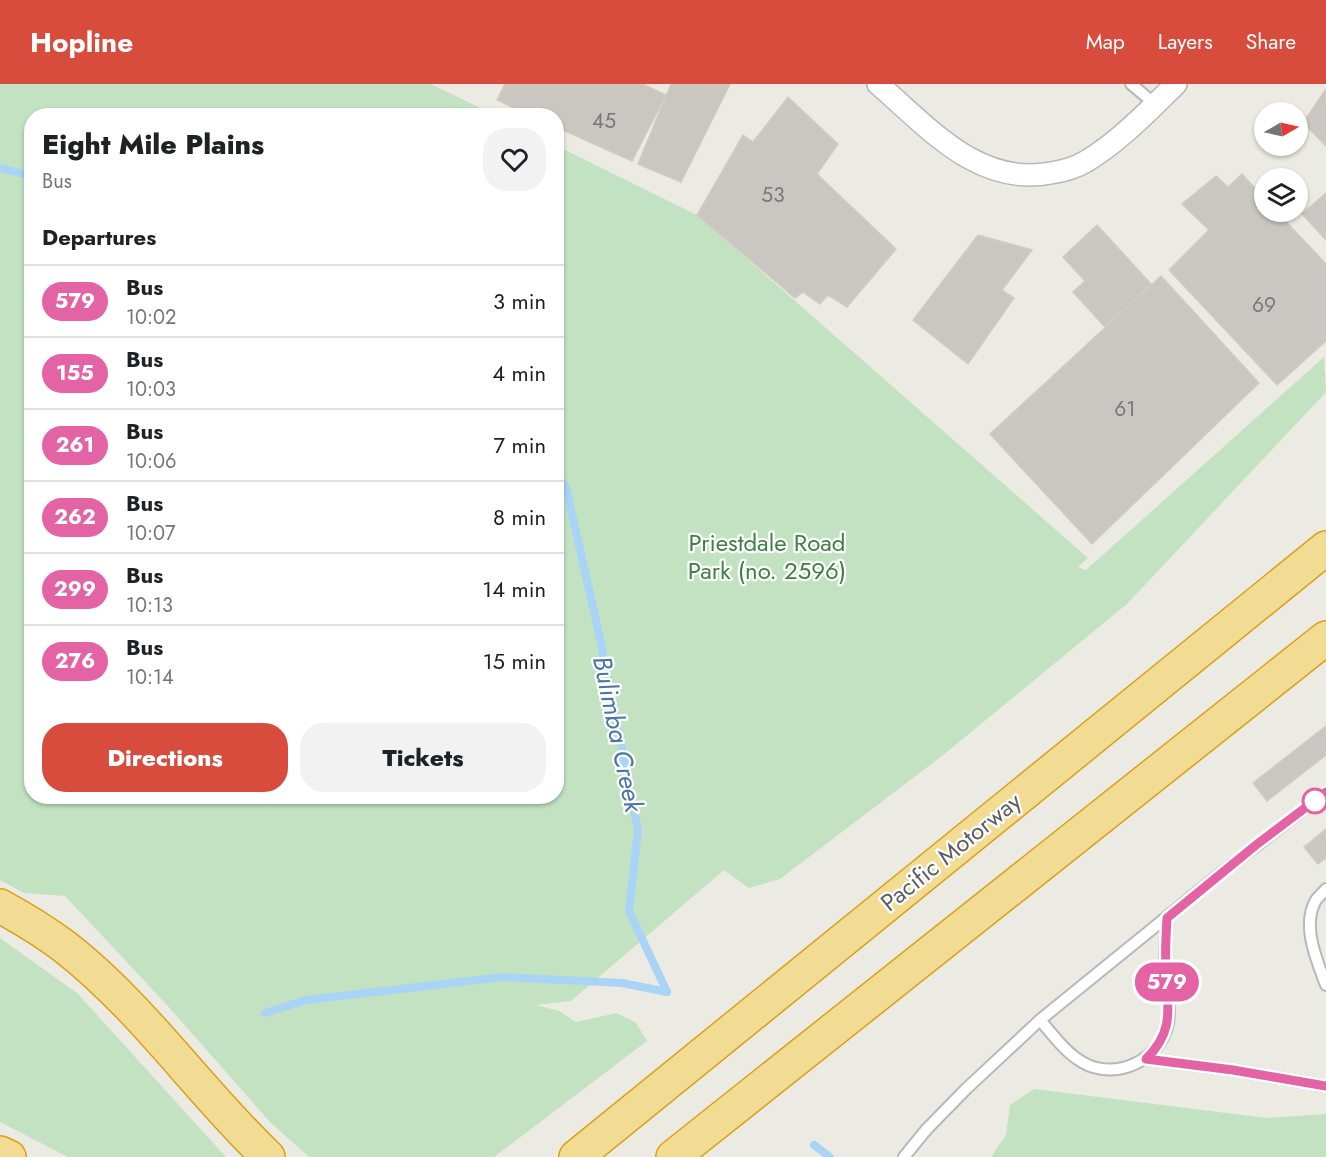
<!DOCTYPE html>
<style>
body{margin:0;font-family:Jost,sans-serif;background:#f2f2f2;color:#202124;height:100vh;display:flex;flex-direction:column;font-size:22px;white-space:nowrap}
*{box-sizing:border-box;margin:0}
p{font-size:20px;color:#757577}
.icon{flex:none;width:33px;height:33px;fill:none;stroke:currentColor;stroke-width:2;stroke-linecap:round;stroke-linejoin:round}
.map{position:relative;flex:1;overflow:hidden}
.drawer{position:absolute;left:24px;top:24px;width:540px;height:696px;display:flex;flex-direction:column;background:#fff;border-radius:24px;box-shadow:0 2px 4px #0004}
.drawer>*{flex:none}
.badge{padding:0 12px;border-radius:20px;font-size:21px;line-height:39px}
.needle{width:39px;rotate:81deg}
.tools{position:absolute;left:1254px;top:18px;display:grid;gap:12px}
.tools a{display:grid;place-items:center;width:54px;height:54px;border-radius:50%;background:#fff;box-shadow:0 2px 4px #0004;font-size:30px}
.map>.badge{position:absolute;translate:-50% -50%;box-shadow:0 0 0 3px #fff}
h2{padding:0 18px;font-size:22px;line-height:54px}
.round{display:grid;place-items:center;flex:none;width:63px;height:63px;border-radius:24px;background:#f2f2f2}
.headline{display:flex;align-items:center;justify-content:space-between;height:102px;padding:0 18px}
h1{font-size:28px;font-weight:800;line-height:45px}
.button{display:flex;gap:12px;margin-top:auto;padding:12px 18px}
.button a{flex:1;height:69px;border-radius:24px;background:#d84c3e;color:#fff;font-size:24px;font-weight:800;line-height:69px;text-align:center}
.button a+a{background:#f2f2f2;color:#202124}
ul{padding:0;list-style:none}
li{display:flex;align-items:center;gap:18px;height:72px;padding:0 18px;border-top:2px solid #e0e0e0}
li div{flex:1}
li b{display:block;font-size:22px}
li em{font-style:normal}
li .badge{min-width:66px;font-weight:700;text-align:center}
header{display:flex;align-items:center;gap:36px;box-sizing:border-box;height:84px;padding:0 30px;background:#d84c3e;color:#fff}
header strong{font-size:28px}
nav{display:flex;gap:33px;margin-inline-start:auto;font-size:21px}
.map>svg:first-child{display:block}
.green{fill:#c2e2c2}
.lines{fill:none;stroke-linecap:round;stroke-linejoin:round}
.stream{stroke:#a9d4f6;stroke-width:8}
.building{fill:#cac7c2;stroke:#d1ccc2;stroke-width:1.5}
.lane-casing{stroke:#b6b8bc;stroke-width:14}
.street-casing{stroke:#b6b8bc;stroke-width:24}
.highway-casing{stroke:#daa016;stroke-width:36}
.lane{stroke:#fff;stroke-width:10}
.street{stroke:#fff;stroke-width:21}
.highway{stroke:#f2dc94;stroke-width:33}
.line-casing{stroke:#fff;stroke-width:14}
.line{stroke:#e463a4;stroke-width:9}
.stop-dot{fill:#fff;stroke:#e463a4;stroke-width:3}
.labels{text-anchor:middle;stroke-width:4.5;stroke-linejoin:round;paint-order:stroke}
.number-label{font-size:21px;fill:#77787a}
.park-label{font-size:24px;fill:#3d8041;stroke:#fff}
.street-label{font-size:24px;fill:#5b5e62;stroke:#fff}
.water-label{font-size:26px;font-style:italic;fill:#4975a6;stroke:#fff}
</style>
<header>
<strong>Hopline</strong>
<nav><a>Map</a><a>Layers</a><a>Share</a></nav>
</header>
<div class="map">
<svg width="1326" height="1073" viewBox="0 0 1326 1073">
<rect width="100%" height="100%" fill="#ecebe3"/>
<!-- green -->
<g class="green">
<polygon points="0,0 431,0 495,31 32,32 32,712 556,712 557,62 697,131 1088,474 1078,483 1086,486 1324,273 1326,308 1128,519 942,672 780,795 749,804 724,786 571,917 536,921 559,927 576,938 617,929 636,939 647,957 494,1073 309,1073 270,1038 166,920 65,812 24,809 0,796"/>
<polygon points="0,854 77,909 226,1073 68,1073 0,1038"/>
<polygon points="1034,1005 1266,1034 1326,1030 1326,1073 991,1073 1006,1051 1010,1021"/>
</g>
<g class="lines">
<!-- stream -->
<g class="stream">
<polyline points="0,84 32,92"/>
<polyline points="556,390 566,403 599,550 638,746 629,827 667,908"/>
<polyline points="265,929 306,916 503,893 622,899 667,908"/>
<polyline points="814,1061 830,1073"/>
</g>
</g>
<!-- building -->
<g class="building">
<polygon points="505,0 643,0 666,11 632,77 556,43 556,32 531,32 497,16"/>
<polygon points="671,0 730,0 681,98 638,80"/>
<polygon points="1326,5 1326,62 1303,39"/>
<polygon points="788,13 838,60 817,90 896,165 847,223 828,211 820,220 803,208 795,214 697,131 743,51 753,58"/>
<polygon points="1242,90 1264,114 1264,128 1277,128 1326,180 1326,257 1277,301 1169,186 1209,146 1182,120 1216,92 1228,103"/>
<polygon points="1326,109 1326,156 1302,130"/>
<polygon points="1097,141 1151,200 1105,243 1073,208 1085,197 1063,173"/>
<polygon points="978,151 1032,166 1002,206 1014,214 968,280 913,236"/>
<polygon points="1161,192 1259,299 1092,460 990,350"/>
<polygon points="1326,642 1326,671 1267,717 1253,699"/>
<polygon points="1326,745 1326,774 1318,780 1304,763"/>
</g>
<g class="lines">
<defs>
<g id="lane">
<polyline points="1131,0 1155,20"/>
<path d="M1326,805C1323,809 1319,812 1316,816C1301,841 1317,877 1326,901"/>
<path d="M1040,936C1053,951 1065,968 1082,978C1115,998 1161,976 1168,939C1171,920 1166,902 1165,884C1165,867 1166,850 1167,833"/>
<polyline points="1146,975 1233,986 1326,1002"/>
<polyline points="904,1073 926,1046 966,1005 1040,936 1221,789 1326,708"/>
</g>
<path id="street" d="M878,0C928,43 978,103 1051,89C1063,87 1075,84 1085,78C1119,58 1148,27 1176,0"/>
<g id="highway">
<path d="M0,822C22,834 45,848 65,863C142,923 198,1006 268,1073"/>
<polyline points="0,1069 9,1073"/>
<polyline points="576,1073 1326,464"/>
<polyline points="673,1073 1326,554"/>
</g>
</defs>
<!-- lane casing -->
<use href="#lane" class="lane-casing"/>
<!-- street casing -->
<use href="#street" class="street-casing"/>
<!-- highway casing -->
<use href="#highway" class="highway-casing"/>
<!-- lane -->
<use href="#lane" class="lane"/>
<!-- street -->
<use href="#street" class="street"/>
<!-- highway -->
<use href="#highway" class="highway"/>
</g>
<g class="lines">
<defs>
<path id="line" d="M1326,708L1256,761L1167,834C1166,850 1165,868 1166,885C1167,922 1176,946 1146,975L1233,986L1326,1002"/>
</defs>
<!-- line casing -->
<use href="#line" class="line-casing"/>
<!-- line -->
<use href="#line" class="line"/>
</g>
<!-- markers -->
<circle class="stop-dot" cx="1315" cy="717" r="12"/>
<g class="labels">
<!-- number labels -->
<g class="number-label">
<text x="604" y="44">45</text>
<text x="773" y="118">53</text>
<text x="1264" y="228">69</text>
<text x="1125" y="332">61</text>
</g>
<!-- park labels -->
<g class="park-label">
<text x="767" y="467">Priestdale Road<tspan x="767" dy="28">Park (no. 2596)</tspan></text>
</g>
<!-- street labels -->
<g class="street-label">
<text transform="translate(951 768) rotate(-39)" y="8">Pacific Motorway</text>
</g>
<!-- water labels -->
<g class="water-label">
<text transform="translate(618 650) rotate(78)" y="9">Bulimba Creek</text>
</g>
</g>
</svg>
<div class="tools">
<a><svg class="needle" viewBox="-14 -14 28 28"><path d="M0-13l5 13h-10z" fill="#e53935"/><path d="M0 13l5-13h-10z" fill="#757577"/></svg></a>
<a><svg class="icon" aria-label="layers" viewBox="0 0 24 24"><path d="M12 4l9 5-9 5-9-5zM3 14l9 5 9-5"/></svg></a>
</div>
<b class="badge" style="left:1167px;top:898px;background:#e463a4;color:#fff">579</b>
<section class="drawer">
<div class="headline"><div><h1>Eight Mile Plains</h1><p>Bus</p></div><a class="round"><svg class="icon" aria-label="heart" viewBox="0 0 24 24"><path d="M12 20l-8-8c-3-5 5-10 8-4 3-6 11-1 8 4z"/></svg></a></div>
<h2>Departures</h2>
<ul>
<li><span class="badge" style="background:#e463a4;color:#fff">579</span><div><b>Bus</b><p>10:02</p></div><em>3 min</em></li>
<li><span class="badge" style="background:#e463a4;color:#fff">155</span><div><b>Bus</b><p>10:03</p></div><em>4 min</em></li>
<li><span class="badge" style="background:#e463a4;color:#fff">261</span><div><b>Bus</b><p>10:06</p></div><em>7 min</em></li>
<li><span class="badge" style="background:#e463a4;color:#fff">262</span><div><b>Bus</b><p>10:07</p></div><em>8 min</em></li>
<li><span class="badge" style="background:#e463a4;color:#fff">299</span><div><b>Bus</b><p>10:13</p></div><em>14 min</em></li>
<li><span class="badge" style="background:#e463a4;color:#fff">276</span><div><b>Bus</b><p>10:14</p></div><em>15 min</em></li>
</ul>
<div class="button"><a>Directions</a><a>Tickets</a></div>
</section>
</div>
